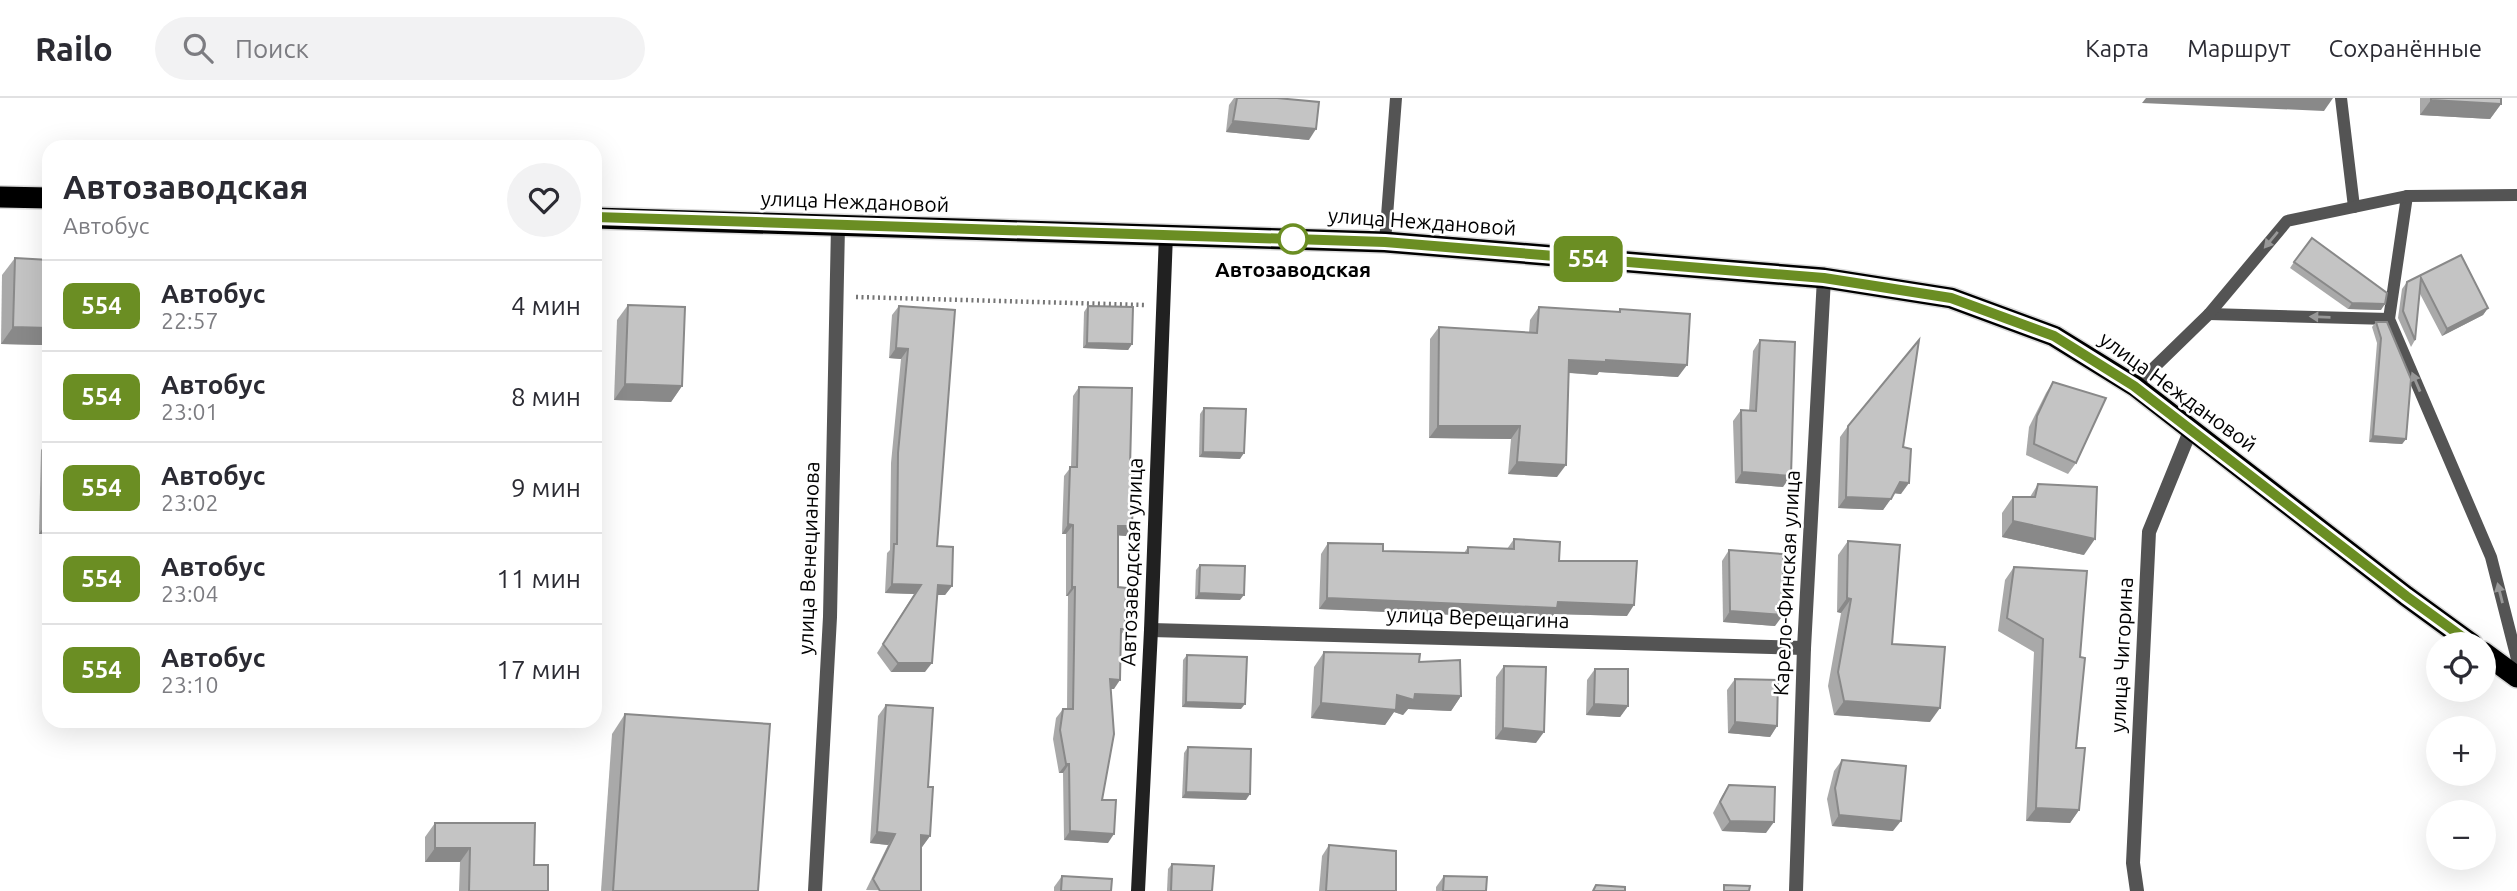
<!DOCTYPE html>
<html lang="ru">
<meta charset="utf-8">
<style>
body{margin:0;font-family:Ubuntu,sans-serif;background:#f2f2f3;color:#2b2b33;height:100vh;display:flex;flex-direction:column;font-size:26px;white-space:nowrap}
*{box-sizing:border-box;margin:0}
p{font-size:23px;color:#7c7c81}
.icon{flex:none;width:38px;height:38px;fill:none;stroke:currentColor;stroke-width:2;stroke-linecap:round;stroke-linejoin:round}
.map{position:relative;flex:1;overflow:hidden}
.sheet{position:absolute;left:42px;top:42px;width:560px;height:588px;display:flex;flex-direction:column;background:#fff;border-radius:21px;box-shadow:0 7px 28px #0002}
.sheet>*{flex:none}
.badge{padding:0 14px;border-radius:10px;font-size:24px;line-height:46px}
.buttons{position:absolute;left:2426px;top:534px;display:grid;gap:14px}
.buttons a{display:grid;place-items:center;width:70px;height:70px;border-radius:50%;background:#fff;box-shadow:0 7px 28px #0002;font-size:35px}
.map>.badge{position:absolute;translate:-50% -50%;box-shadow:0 0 0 4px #fff}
.round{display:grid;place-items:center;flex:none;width:74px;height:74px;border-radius:37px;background:#f2f2f3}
.head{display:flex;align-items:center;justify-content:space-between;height:119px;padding:0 21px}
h1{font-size:33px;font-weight:700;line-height:52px}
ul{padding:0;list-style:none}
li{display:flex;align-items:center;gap:21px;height:91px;padding:0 21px;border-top:2px solid #e1e1e2}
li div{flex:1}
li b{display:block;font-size:26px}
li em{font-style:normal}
li .badge{min-width:77px;font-weight:700;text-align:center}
header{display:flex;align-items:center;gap:42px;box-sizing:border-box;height:98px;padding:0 35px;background:#fff;border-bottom:2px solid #e1e1e2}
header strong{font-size:33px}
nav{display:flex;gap:38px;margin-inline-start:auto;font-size:24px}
.search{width:490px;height:63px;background:#f2f2f3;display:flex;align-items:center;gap:18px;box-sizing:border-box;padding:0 24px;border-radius:38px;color:#7c7c81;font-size:26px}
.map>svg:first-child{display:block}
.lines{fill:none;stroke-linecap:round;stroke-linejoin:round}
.highway-casing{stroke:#dbdbdb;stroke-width:24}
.path{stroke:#767676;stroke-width:4.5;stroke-dasharray:2 3.5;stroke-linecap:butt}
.lane{stroke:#545454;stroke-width:12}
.street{stroke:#545454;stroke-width:14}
.secondary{stroke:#212121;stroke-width:14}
.highway{stroke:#000;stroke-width:21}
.wall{fill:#a9a9a9}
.shaded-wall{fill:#898989}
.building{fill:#c4c4c4;stroke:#898989;stroke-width:2}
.oneway{fill:#989898}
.line-casing{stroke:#fff;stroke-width:16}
.line{stroke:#6b8e23;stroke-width:10}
.stop-dot{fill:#fff;stroke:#6b8e23;stroke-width:3.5}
.labels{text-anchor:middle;stroke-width:5;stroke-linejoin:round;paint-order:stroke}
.street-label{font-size:21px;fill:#000;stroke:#fff}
.stop-label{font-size:21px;font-weight:bold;fill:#000;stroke:#fff}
</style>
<header>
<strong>Railo</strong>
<div class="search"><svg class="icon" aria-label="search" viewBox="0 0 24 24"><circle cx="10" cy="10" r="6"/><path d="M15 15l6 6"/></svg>Поиск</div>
<nav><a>Карта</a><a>Маршрут</a><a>Сохранённые</a></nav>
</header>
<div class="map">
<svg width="2517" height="793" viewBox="0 0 2517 793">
<rect width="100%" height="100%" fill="#fff"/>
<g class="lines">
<defs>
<g id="highway">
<polyline points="0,99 49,100"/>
<polyline points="595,120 1385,144 1824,180 1951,200 2054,238 2135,288 2406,498 2472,546"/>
<polyline points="2483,554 2517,579"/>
</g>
</defs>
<!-- highway casing -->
<use href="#highway" class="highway-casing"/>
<!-- path -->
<polyline class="path" points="856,199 1144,207"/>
<!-- lane -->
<g class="lane">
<polyline points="2341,0 2354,109"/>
<polyline points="2407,98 2389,221 2491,459 2517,561"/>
<polyline points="1385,144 1396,0"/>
<polyline points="2209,216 2389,221"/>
<polyline points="2135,288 2209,216 2287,123 2407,98 2517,97"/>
</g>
<!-- street -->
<g class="street">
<polyline points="1151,532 1804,550"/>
<polyline points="815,793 830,519 838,128"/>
<polyline points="1796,793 1804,550 1824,180"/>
<polyline points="2137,793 2133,765 2149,434 2191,331"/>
</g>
<!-- secondary -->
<polyline class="secondary" points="1138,793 1151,532 1166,136"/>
<!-- highway -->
<use href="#highway" class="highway"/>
</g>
<!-- wall -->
<g class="wall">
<polygon points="1234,0 1277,0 1309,42 1226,34 1229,7"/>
<polygon points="2420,0 2501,0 2501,6 2490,21 2420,17"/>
<polygon points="2461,157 2488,210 2483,217 2442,238 2419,194 2415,242 2411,249 2398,220 2402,191 2407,184"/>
<polygon points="15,160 49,162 49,238 42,247 1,246 2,177"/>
<polygon points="2294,164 2381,212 2348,211 2290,170"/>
<polygon points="628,207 682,288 671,304 614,302 617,222"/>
<polygon points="899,208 955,212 937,448 952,488 945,497 937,497 925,574 891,574 877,555 914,496 885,495 887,455 890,452 891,365 901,261 889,260 892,217"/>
<polygon points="1088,208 1132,246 1128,252 1083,250 1084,214"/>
<polygon points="1539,209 1618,214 1620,211 1678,279 1599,274 1597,277 1569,275 1557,379 1508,376 1511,341 1429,340 1430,241 1439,229 1529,235 1530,222"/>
<polygon points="2376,224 2387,224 2406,341 2402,346 2369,344 2377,245 2372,229"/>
<polygon points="1760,242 1783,389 1735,385 1733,323 1741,312 1749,313 1753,253"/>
<polygon points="2053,284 2076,365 2068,376 2026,357 2029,329 2046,295"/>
<polygon points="1079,289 1130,370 1132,428 1126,438 1118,437 1118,489 1125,531 1121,537 1114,591 1111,591 1102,702 1108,745 1064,742 1063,675 1059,675 1053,641 1056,620 1063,611 1067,611 1068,498 1066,498 1066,436 1062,436 1064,378 1071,369 1073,298"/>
<polygon points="1204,310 1240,361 1199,359 1200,316"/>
<polygon points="1848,328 1901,396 1894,395 1883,412 1838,410 1840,339"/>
<polygon points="49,341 49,436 39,436 41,352"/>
<polygon points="2038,386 2084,457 2002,439 2002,415 2013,399 2030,399"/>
<polygon points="1514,441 1559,463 1627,518 1554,516 1550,521 1319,511 1321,456 1328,445 1383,453 1464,455 1468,449 1507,451"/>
<polygon points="1848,443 1892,546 1930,624 1834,617 1828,588 1841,515 1837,514 1838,457"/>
<polygon points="1729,452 1775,528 1723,524 1722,463"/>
<polygon points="1200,467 1240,502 1195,501 1196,472"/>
<polygon points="2014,469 2080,559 2076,650 2079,712 2070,725 2026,723 2034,554 1998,533 2005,482"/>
<polygon points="1324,554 1419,564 1461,598 1451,613 1408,611 1403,617 1394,614 1385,627 1311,620 1314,569"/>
<polygon points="1187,557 1241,611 1182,609 1183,562"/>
<polygon points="1504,568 1536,645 1495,641 1496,579"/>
<polygon points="1595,571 1628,608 1620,619 1586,617 1587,582"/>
<polygon points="1735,581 1777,628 1770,639 1728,635 1727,592"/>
<polygon points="886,607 928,689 930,738 922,749 921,749 921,793 866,792 888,747 870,745 878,618"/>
<polygon points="625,616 758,793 601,793 612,636"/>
<polygon points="1188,649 1246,702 1182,700 1184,655"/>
<polygon points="1842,662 1893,733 1832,728 1827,701 1834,673"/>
<polygon points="1729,687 1766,735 1722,733 1713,715 1722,698"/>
<polygon points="435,725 534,767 548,793 459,793 460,764 425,764 425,739"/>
<polygon points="1329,747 1396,793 1319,793 1322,758"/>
<polygon points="1172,766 1212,793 1167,793 1168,771"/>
<polygon points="1062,778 1111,793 1054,793 1054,789"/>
<polygon points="1444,778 1486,793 1436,793 1436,789"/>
</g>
<!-- shaded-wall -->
<g class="shaded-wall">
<polygon points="2146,0 2333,0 2324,13 2142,5"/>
<polygon points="2431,2 2501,6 2490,21 2420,17"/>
<polygon points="1233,23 1316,31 1309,42 1226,34"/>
<polygon points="2352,205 2385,206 2381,212 2348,211"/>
<polygon points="2488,210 2483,217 2442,238 2447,231"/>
<polygon points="13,229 49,230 49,238 42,247 1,246"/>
<polygon points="1087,245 1132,246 1128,252 1083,250"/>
<polygon points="896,250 908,251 901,261 889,260"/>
<polygon points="1569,262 1606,262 1687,267 1678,279 1599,274 1597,277 1560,274"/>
<polygon points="625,286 682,288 671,304 614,302"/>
<polygon points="1438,328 1520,328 1511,341 1429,340"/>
<polygon points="2373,338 2406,341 2402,346 2369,344"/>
<polygon points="1203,354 1244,355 1240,361 1199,359"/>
<polygon points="1517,364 1566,367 1557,379 1508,376"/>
<polygon points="1742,374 1791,378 1783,389 1735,385"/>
<polygon points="1900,384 1909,385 1901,396 1892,395"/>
<polygon points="1846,399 1891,401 1883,412 1838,410"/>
<polygon points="49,421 49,436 39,436"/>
<polygon points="2013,423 2095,441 2084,457 2002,439"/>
<polygon points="1068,426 1073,427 1066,436 1062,436"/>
<polygon points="1118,428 1132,428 1126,438 1112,437"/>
<polygon points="892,486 921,487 914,496 885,495"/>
<polygon points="938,487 952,488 945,497 931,497"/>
<polygon points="1072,489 1075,489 1068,498 1066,498"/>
<polygon points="1199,495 1244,497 1240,502 1195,501"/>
<polygon points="1327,500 1558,504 1634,507 1627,518 1554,516 1550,521 1319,511"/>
<polygon points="1847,500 1851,501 1841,515 1837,514"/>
<polygon points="1730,513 1783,517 1775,528 1723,524"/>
<polygon points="898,565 932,565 925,574 891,574"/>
<polygon points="1110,581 1120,582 1114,591 1104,591"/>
<polygon points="1415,596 1461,598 1451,613 1408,611 1403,617 1394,614 1385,627 1311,620 1321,605"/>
<polygon points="1844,603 1940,610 1930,624 1834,617"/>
<polygon points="1186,604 1245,606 1241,611 1182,609"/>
<polygon points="1594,606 1628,608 1620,619 1586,617"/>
<polygon points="1735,624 1777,628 1770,639 1728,635"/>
<polygon points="1503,630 1544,634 1536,645 1495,641"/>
<polygon points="1066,666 1069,666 1063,675 1059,675"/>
<polygon points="1186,694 1250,696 1246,702 1182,700"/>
<polygon points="2036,710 2079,712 2070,725 2026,723"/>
<polygon points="1839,717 1901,723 1893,733 1832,728"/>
<polygon points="1730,723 1774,724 1766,735 1722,733"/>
<polygon points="1070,733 1114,736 1108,745 1064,742"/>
<polygon points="877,734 895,736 888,747 870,745"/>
<polygon points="921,737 930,738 922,749 913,748"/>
<polygon points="435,750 470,750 460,764 425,764"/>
</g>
<!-- building -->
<g class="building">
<polygon points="1237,0 1277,0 1319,4 1316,31 1233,23"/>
<polygon points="2431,0 2501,0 2501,6 2431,2"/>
<polygon points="2312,140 2387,195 2385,206 2352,205 2294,164"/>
<polygon points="2461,157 2488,210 2447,231 2421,180 2415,242 2403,213 2407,184"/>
<polygon points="15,160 49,162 49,230 13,229"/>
<polygon points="628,207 685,209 682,288 625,286"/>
<polygon points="899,208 955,212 937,448 953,449 952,488 938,487 932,565 898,565 883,546 921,487 892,486 894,446 897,446 898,355 908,251 896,250"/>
<polygon points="1088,208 1133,209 1132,246 1087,245"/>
<polygon points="1539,209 1620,214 1620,211 1690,216 1687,267 1606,262 1606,264 1569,262 1566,367 1517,364 1520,328 1438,328 1439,229 1537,235"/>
<polygon points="2376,224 2387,224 2411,281 2406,341 2373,338 2381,240"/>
<polygon points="1760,242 1795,244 1791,378 1742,374 1741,312 1756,313"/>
<polygon points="1919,242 1903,349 1911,351 1909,385 1900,384 1891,401 1846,399 1848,328"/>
<polygon points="2053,284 2106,300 2076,365 2034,346 2037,318"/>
<polygon points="1079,289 1132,290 1130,370 1134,371 1132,428 1118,428 1118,489 1126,490 1125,531 1121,531 1120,582 1110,581 1114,636 1102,702 1116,702 1114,736 1070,733 1069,666 1066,666 1060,632 1063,611 1073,611 1075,489 1072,489 1073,427 1068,426 1070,369 1077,369"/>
<polygon points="1204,310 1246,311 1244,355 1203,354"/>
<polygon points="2038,386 2097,389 2095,441 2013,423 2013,399 2035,399"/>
<polygon points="1514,441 1560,444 1559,463 1637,463 1634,507 1558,504 1557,510 1327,500 1328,445 1383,446 1383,453 1468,455 1468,449 1514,451"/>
<polygon points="1848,443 1900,447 1892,546 1945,549 1940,610 1844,603 1838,574 1851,501 1847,500"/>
<polygon points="1729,452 1783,456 1783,517 1730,513"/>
<polygon points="1200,467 1245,468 1244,497 1199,495"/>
<polygon points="2014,469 2087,473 2080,559 2085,560 2076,650 2085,650 2079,712 2036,710 2043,541 2007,520"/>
<polygon points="1324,554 1420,556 1419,564 1460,562 1461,598 1415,596 1414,602 1397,597 1396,612 1321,605"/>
<polygon points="1187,557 1247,559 1245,606 1186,604"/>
<polygon points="1504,568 1546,569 1544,634 1503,630"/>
<polygon points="1595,571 1628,571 1628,608 1594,606"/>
<polygon points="1735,581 1778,582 1777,628 1735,624"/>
<polygon points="886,607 933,610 928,689 933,689 930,738 921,737 921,793 880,793 873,781 895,736 877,734"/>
<polygon points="625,616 770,626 758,793 613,793"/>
<polygon points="1188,649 1251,651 1250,696 1186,694"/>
<polygon points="1842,662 1906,668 1901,723 1839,717 1835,690"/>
<polygon points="1729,687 1775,689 1774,724 1730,723 1720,704"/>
<polygon points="435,725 535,725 534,767 548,767 548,793 469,793 470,750 435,750"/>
<polygon points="1329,747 1396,753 1396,793 1326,793"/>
<polygon points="1172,766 1214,768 1212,793 1171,793"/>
<polygon points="1062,778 1112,781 1111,793 1061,793"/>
<polygon points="1444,778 1487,779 1486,793 1443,793"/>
<polygon points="1596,787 1625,789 1625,793 1593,793"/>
<polygon points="1724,787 1750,788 1749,793 1724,793"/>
</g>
<!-- one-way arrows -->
<defs><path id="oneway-solid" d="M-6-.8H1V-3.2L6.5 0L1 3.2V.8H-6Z" transform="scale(1.75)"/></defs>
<g class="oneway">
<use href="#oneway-solid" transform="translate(2271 142) rotate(130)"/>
<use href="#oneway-solid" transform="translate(2320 219) rotate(-178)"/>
<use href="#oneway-solid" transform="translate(2416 284) rotate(-113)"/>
<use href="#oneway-solid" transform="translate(2500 495) rotate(-104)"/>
</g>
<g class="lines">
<defs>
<polyline id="line" points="595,119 1385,144 1824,180 1951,200 2054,238 2134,288 2406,498 2472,546"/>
</defs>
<!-- line casing -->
<use href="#line" class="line-casing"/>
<!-- line -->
<use href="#line" class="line"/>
</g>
<!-- markers -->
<circle class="stop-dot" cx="1293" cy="141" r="14"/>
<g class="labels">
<!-- street labels -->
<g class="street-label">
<text transform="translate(855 104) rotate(2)" y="7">улица Неждановой</text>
<text transform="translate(1422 124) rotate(4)" y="7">улица Неждановой</text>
<text transform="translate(2178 294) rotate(36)" y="7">улица Неждановой</text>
<text transform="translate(809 460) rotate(-88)" y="7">улица Венецианова</text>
<text transform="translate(1132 464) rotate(-88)" y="7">Автозаводская улица</text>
<text transform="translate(1787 485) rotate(-87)" y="7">Карело-Финская улица</text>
<text transform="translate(1478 520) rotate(2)" y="7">улица Верещагина</text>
<text transform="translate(2122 557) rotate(-87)" y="7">улица Чигорина</text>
</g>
<!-- stop labels -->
<g class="stop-label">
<text x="1293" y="179">Автозаводская</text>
</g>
</g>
</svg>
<div class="buttons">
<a><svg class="icon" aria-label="locate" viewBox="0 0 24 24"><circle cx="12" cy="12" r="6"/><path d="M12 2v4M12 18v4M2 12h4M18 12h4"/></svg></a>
<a>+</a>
<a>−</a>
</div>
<b class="badge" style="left:1588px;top:161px;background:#6b8e23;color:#fff">554</b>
<section class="sheet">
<div class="head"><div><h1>Автозаводская</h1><p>Автобус</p></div><a class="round"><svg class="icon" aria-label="heart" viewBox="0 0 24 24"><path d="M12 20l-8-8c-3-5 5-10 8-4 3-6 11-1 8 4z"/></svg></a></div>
<ul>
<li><span class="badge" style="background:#6b8e23;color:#fff">554</span><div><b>Автобус</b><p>22:57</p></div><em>4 мин</em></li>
<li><span class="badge" style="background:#6b8e23;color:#fff">554</span><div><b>Автобус</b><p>23:01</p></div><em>8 мин</em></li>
<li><span class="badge" style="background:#6b8e23;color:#fff">554</span><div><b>Автобус</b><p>23:02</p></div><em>9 мин</em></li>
<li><span class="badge" style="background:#6b8e23;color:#fff">554</span><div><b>Автобус</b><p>23:04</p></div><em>11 мин</em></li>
<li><span class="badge" style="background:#6b8e23;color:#fff">554</span><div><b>Автобус</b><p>23:10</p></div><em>17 мин</em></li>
</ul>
</section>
</div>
